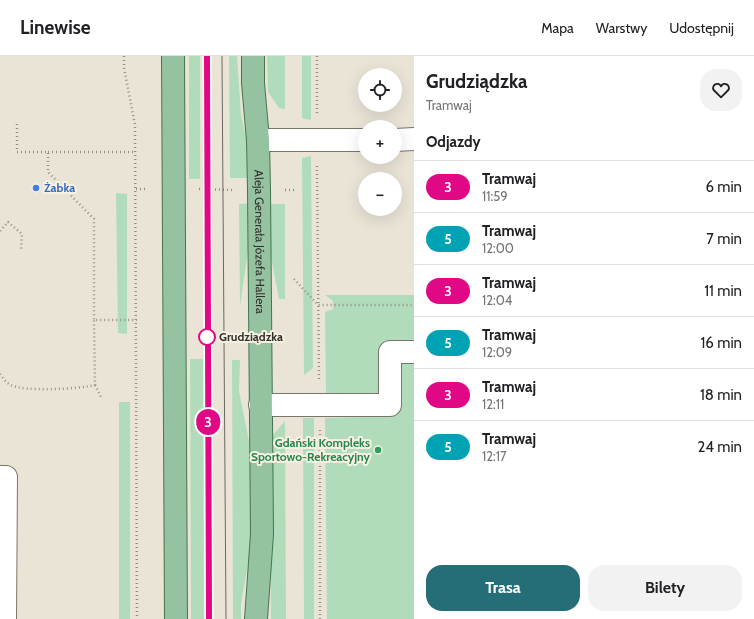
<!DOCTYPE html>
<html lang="pl">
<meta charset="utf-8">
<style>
body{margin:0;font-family:Cabin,sans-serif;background:#f2f2f2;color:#202124;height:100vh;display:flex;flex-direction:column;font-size:15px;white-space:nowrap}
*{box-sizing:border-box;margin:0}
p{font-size:13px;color:#757577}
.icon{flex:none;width:22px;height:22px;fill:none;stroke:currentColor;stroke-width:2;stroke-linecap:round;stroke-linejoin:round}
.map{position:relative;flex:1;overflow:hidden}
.side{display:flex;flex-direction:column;background:#fff;width:340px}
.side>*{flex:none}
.badge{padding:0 8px;border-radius:13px;font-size:14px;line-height:26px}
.fabs{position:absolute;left:358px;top:12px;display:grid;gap:8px}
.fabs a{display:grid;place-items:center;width:44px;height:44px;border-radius:50%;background:#fff;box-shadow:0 4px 16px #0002;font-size:20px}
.map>.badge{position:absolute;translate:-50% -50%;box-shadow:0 0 0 2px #fff}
h2{padding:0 12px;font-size:15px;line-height:36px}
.round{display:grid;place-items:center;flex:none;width:42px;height:42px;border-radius:16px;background:#f2f2f2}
.summary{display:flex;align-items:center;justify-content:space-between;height:68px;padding:0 12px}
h1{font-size:19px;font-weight:700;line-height:30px}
.button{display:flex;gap:8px;margin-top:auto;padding:8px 12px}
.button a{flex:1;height:46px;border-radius:16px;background:#256e77;color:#fff;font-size:16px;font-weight:700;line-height:46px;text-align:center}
.button a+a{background:#f2f2f2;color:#202124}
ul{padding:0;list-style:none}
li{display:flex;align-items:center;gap:12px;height:52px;padding:0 12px;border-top:1px solid #e0e0e0}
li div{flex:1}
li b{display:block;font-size:15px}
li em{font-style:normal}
li .badge{min-width:44px;font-weight:700;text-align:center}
header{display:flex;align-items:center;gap:24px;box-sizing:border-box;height:56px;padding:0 20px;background:#fff;border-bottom:1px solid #e0e0e0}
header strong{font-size:19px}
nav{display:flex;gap:22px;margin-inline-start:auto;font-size:14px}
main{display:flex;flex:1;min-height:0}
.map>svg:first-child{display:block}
.green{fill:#b1dcbb}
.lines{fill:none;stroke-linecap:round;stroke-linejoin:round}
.minor-casing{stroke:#7a756a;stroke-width:24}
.major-casing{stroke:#44754e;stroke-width:24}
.path{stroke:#938f86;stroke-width:2.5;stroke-dasharray:1 3;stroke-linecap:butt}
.minor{stroke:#fff;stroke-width:22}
.major{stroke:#95c2a0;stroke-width:22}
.tram{stroke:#6b6860;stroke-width:1}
.line-casing{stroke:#fff;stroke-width:9}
.line{stroke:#e10886;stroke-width:6}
.shop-dot{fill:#3f7fe0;stroke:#f7f1e4;stroke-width:1.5}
.stop-dot{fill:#fff;stroke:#e10886;stroke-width:2}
.leisure-dot{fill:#2e9e5b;stroke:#f7f1e4;stroke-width:1.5}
.labels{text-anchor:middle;stroke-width:4;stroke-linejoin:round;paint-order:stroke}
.shop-label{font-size:12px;font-weight:bold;fill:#366cbe;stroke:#f7f1e4;text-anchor:start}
.street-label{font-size:12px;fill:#312f2a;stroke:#f7f1e4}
.stop-label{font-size:12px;font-weight:bold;fill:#312f2a;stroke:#f7f1e4;text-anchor:start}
.leisure-label{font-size:12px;font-weight:bold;fill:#27864d;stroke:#f7f1e4;text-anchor:end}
</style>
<header>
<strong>Linewise</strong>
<nav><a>Mapa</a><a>Warstwy</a><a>Udostępnij</a></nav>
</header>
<main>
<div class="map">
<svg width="414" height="563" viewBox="0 0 414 563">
<rect width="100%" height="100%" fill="#eae4d7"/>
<!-- green -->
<g class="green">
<rect x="189" y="0" width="11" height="123"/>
<polygon points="229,0 237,0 241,59 250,98 252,122 230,122"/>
<polygon points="267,0 285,0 285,53 279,52 268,36"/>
<polygon points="302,0 311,0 311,62 310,64 302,62"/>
<polygon points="311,100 313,312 304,319 302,102"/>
<polygon points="116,137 127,138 127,278 118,277"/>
<polygon points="252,147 252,167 240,250 239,148"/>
<polygon points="268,148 285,148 285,243 279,243 270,196"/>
<polygon points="325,239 414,239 414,563 327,563 325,362 358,361 359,340 326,340 325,256 333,253 333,245"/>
<polygon points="190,303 203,303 204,563 191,563"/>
<polygon points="232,304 240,304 239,335 251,395 252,486 241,548 241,563 233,563"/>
<rect x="119" y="346" width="11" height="217"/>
<polygon points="303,362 314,362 314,563 304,563"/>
<polygon points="285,365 286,563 271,563 270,389 272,380"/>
</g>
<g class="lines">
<defs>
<g id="minor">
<polyline points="258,84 365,84"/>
<polyline points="395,84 414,83"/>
<polyline points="260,349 390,349 390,296 414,296"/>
<polyline points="0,421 6,421 5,563"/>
</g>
<g id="major">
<polyline points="173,0 176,563"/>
<path id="s1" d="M253,0V27L258,84L259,134L262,478L256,563"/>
</g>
</defs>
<!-- minor casing -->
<use href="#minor" class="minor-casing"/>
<!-- major casing -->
<use href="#major" class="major-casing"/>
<!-- path -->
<g class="path">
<polyline points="124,0 124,12 135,69 137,563"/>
<polyline points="317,0 317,59"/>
<polyline points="17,68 17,96 48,96 48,116 94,163 94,264 137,264"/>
<polyline points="48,96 135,96"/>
<polyline points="317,110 319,325"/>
<polyline points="136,133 148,133"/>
<polyline points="199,133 234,134"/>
<polyline points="285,134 294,134"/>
<polyline points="0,175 8,166 22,178 21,194"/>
<polyline points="294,223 318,249 414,249"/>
<path d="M0,318C3,322 6,327 11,329C24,336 79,333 95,329L94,264"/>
<polyline points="95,329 102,343"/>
<polyline points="320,374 320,563"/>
</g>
<!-- minor -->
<use href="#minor" class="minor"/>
<!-- major -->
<use href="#major" class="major"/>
<!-- tram -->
<g class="tram">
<polyline points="207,0 209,563"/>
<polyline points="222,0 226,563"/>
</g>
</g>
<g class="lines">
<defs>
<polyline id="line" points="207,0 209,563"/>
</defs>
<!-- line casing -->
<use href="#line" class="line-casing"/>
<!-- line -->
<use href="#line" class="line"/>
</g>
<!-- markers -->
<circle class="shop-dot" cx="36" cy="132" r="4"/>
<circle class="stop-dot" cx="207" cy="281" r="8"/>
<circle class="leisure-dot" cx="378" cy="394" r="4"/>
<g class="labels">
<!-- shop labels -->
<g class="shop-label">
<text x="44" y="136">Żabka</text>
</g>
<!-- street labels -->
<g class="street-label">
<text dy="4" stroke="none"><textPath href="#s1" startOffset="186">Aleja Generała Józefa Hallera</textPath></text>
</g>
<!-- stop labels -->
<g class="stop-label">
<text x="219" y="285">Grudziądzka</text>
</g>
<!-- leisure labels -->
<g class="leisure-label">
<text x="370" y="391">Gdański Kompleks<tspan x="370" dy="14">Sportowo-Rekreacyjny</tspan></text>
</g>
</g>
</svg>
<div class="fabs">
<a><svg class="icon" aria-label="locate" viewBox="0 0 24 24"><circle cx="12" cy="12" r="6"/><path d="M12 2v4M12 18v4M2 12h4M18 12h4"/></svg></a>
<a>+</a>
<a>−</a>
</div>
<b class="badge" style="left:208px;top:366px;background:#e10886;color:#fff">3</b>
</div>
<section class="side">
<div class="summary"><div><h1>Grudziądzka</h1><p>Tramwaj</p></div><a class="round"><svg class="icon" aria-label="heart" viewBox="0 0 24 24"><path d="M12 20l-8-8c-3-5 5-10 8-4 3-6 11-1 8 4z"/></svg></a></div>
<h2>Odjazdy</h2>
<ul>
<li><span class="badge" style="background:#e10886;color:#fff">3</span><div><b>Tramwaj</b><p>11:59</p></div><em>6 min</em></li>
<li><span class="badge" style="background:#00a3b4;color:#fff">5</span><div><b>Tramwaj</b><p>12:00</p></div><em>7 min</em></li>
<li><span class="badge" style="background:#e10886;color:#fff">3</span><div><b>Tramwaj</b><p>12:04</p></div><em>11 min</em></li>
<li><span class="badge" style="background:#00a3b4;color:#fff">5</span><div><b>Tramwaj</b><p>12:09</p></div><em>16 min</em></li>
<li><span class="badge" style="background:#e10886;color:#fff">3</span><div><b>Tramwaj</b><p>12:11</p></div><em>18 min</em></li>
<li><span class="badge" style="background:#00a3b4;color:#fff">5</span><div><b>Tramwaj</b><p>12:17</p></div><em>24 min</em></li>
</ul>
<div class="button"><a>Trasa</a><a>Bilety</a></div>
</section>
</main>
